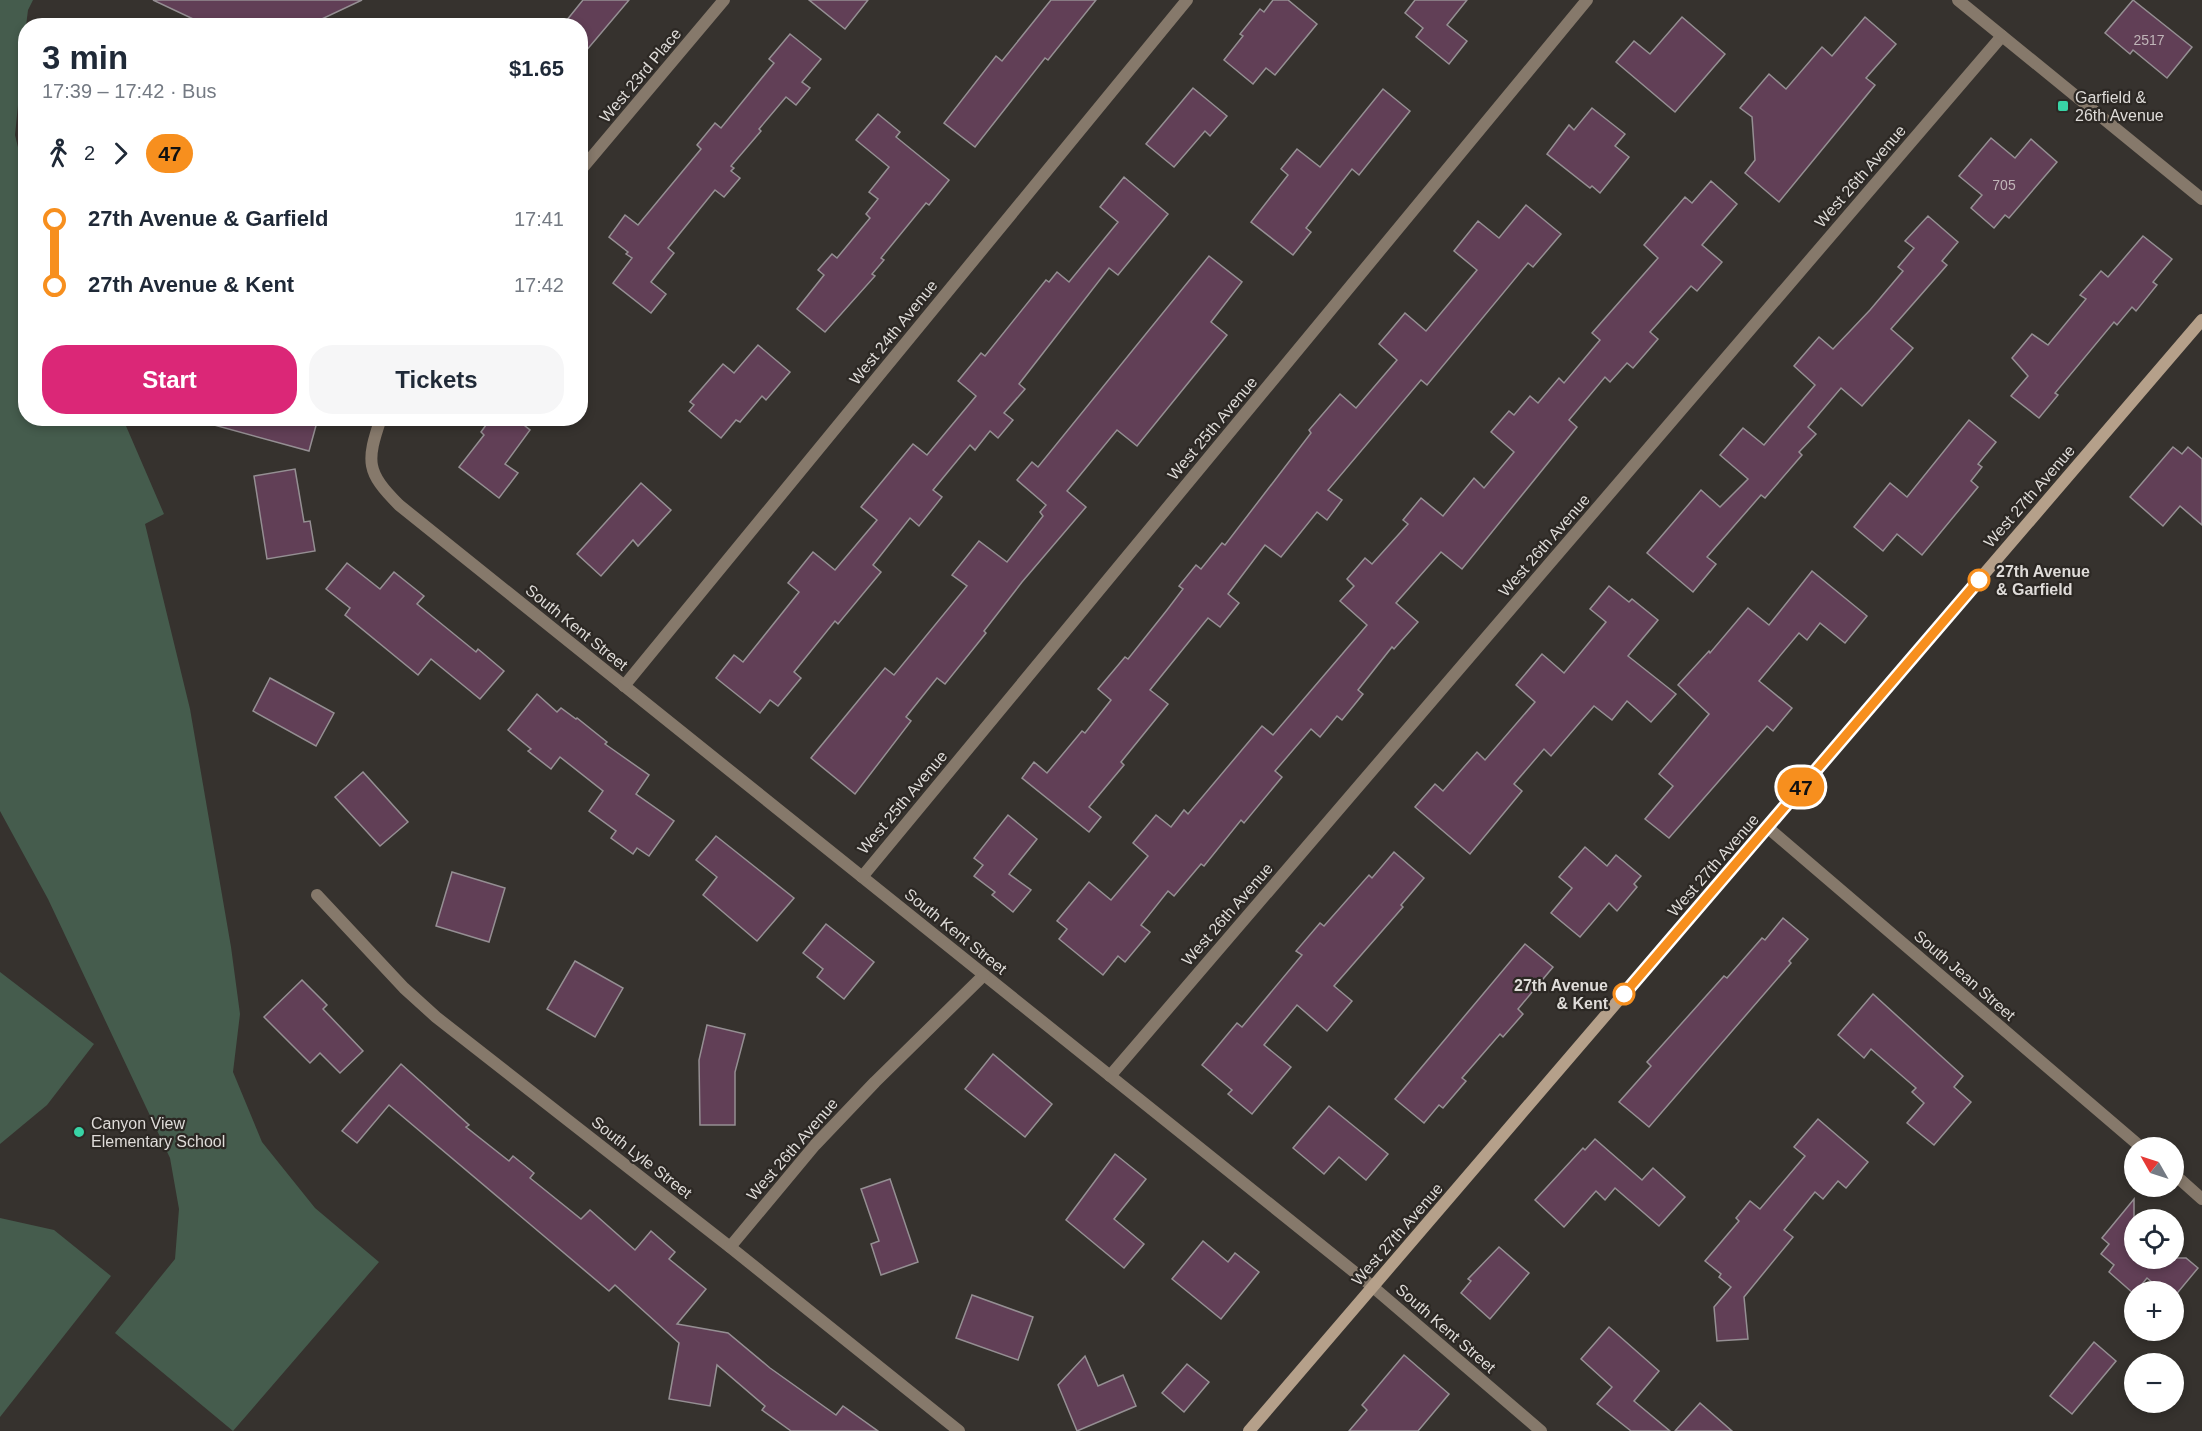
<!DOCTYPE html>
<meta charset="utf-8">
<style>
body{margin:0;font-family:Helvetica,sans-serif;background:#f6f6f7;color:#1f2937;height:100vh;display:flex;flex-direction:column;font-size:22px;white-space:nowrap}
*{box-sizing:border-box;margin:0}
p{font-size:20px;color:#747a83}
.icon{flex:none;width:33px;height:33px;fill:none;stroke:currentColor;stroke-width:2;stroke-linecap:round;stroke-linejoin:round}
.map{position:relative;flex:1;overflow:hidden}
.panel{position:absolute;left:18px;top:18px;width:570px;height:408px;display:flex;flex-direction:column;background:#fff;border-radius:24px;box-shadow:0 3px 9px #0003}
.panel>*{flex:none}
.badge{padding:0 12px;border-radius:20px;font-size:21px;line-height:39px}
.needle{width:39px;rotate:309deg}
.tools{position:absolute;left:2124px;top:1137px;display:grid;gap:12px}
.tools a{display:grid;place-items:center;width:60px;height:60px;border-radius:50%;background:#fff;box-shadow:0 3px 9px #0003;font-size:30px}
.map>.badge{position:absolute;translate:-50% -50%;box-shadow:0 0 0 3px #fff}
.legs{display:flex;align-items:center;gap:9px;height:66px;padding:0 24px;font-size:20px}
.legs p{margin-inline-start:auto}
.headline{display:flex;align-items:center;justify-content:space-between;height:102px;padding:0 24px}
h1{font-size:33px;font-weight:800;line-height:45px}
.action{display:flex;gap:12px;margin-top:auto;padding:12px 24px}
.action a{flex:1;height:69px;border-radius:24px;background:#db2777;color:#fff;font-size:24px;font-weight:800;line-height:69px;text-align:center}
.action a+a{background:#f6f6f7;color:#1f2937}
ul{padding:0 24px;list-style:none}
li{display:flex;align-items:center;gap:21px;height:66px;font-size:22px}
li i{display:grid;place-items:center;width:9px;height:100%;margin:0 8px;background:currentColor}
li i::after{content:'';width:15px;height:15px;margin:-8px;border:4px solid;border-radius:50%;background:#fff}
li p{margin-inline-start:auto}
li:first-child i{background:linear-gradient(#0000 50%,currentColor 0)}
li:last-child i{background:linear-gradient(currentColor 50%,#0000 0)}
.map>svg:first-child{display:block}
.green{fill:#455c4d}
.building{fill:#613f56;stroke:#958f93;stroke-width:1.5}
.lines{fill:none;stroke-linecap:round;stroke-linejoin:round}
.minor{stroke:#86796b;stroke-width:12}
.tertiary{stroke:#86796b;stroke-width:12}
.secondary{stroke:#b5a08a;stroke-width:12}
.line-1-casing{stroke:#fff;stroke-width:14}
.line-1{stroke:#f78f1e;stroke-width:9}
.poi-dot{fill:#38d4a6;stroke:#2c2824;stroke-width:2}
.stop-1-dot{fill:#fff;stroke:#f78f1e;stroke-width:3}
.labels{text-anchor:middle;stroke-width:4.5;stroke-linejoin:round;paint-order:stroke}
.number-label{font-size:14px;fill:#c0b5b8}
.street-label{font-size:16px;fill:#dfdcd9;stroke:#2c2824}
.poi-label{font-size:16px;fill:#dfdcd9;stroke:#2c2824;text-anchor:start}
.stop-label{font-size:16px;font-weight:bold;fill:#dfdcd9;stroke:#2c2824;text-anchor:start}
</style>
<div class="map">
<svg width="2202" height="1431" viewBox="0 0 2202 1431">
<rect width="100%" height="100%" fill="#36322e"/>
<!-- green -->
<g class="green">
<polygon points="0,0 33,0 28,10 26,26 15,135 26,180 26,418 123,419 164,514 145,524 190,709 231,947 240,1014 233,1072 262,1142 315,1208 379,1262 233,1431 115,1333 175,1259 179,1209 170,1158 48,899 0,811"/>
<polygon points="0,972 94,1044 47,1105 0,1144"/>
<polygon points="0,1218 54,1230 111,1276 0,1417"/>
</g>
<!-- building -->
<g class="building">
<polygon points="153,0 362,0 307,26 208,26"/>
<polygon points="583,0 629,0 580,58 580,26 562,26"/>
<polygon points="809,0 868,0 845,29"/>
<polygon points="1051,0 1096,0 1048,60 1045,58 975,147 944,123 996,56 1002,61"/>
<polygon points="1273,0 1288,0 1317,24 1275,75 1266,68 1253,84 1224,60 1243,36 1240,34 1260,9 1264,12"/>
<polygon points="1415,0 1467,0 1447,25 1467,41 1449,64 1416,37 1423,28 1405,13"/>
<polygon points="2133,0 2192,47 2167,78 2133,50 2130,54 2105,33"/>
<polygon points="1682,17 1725,54 1675,112 1616,62 1634,41 1650,54"/>
<polygon points="1865,17 1896,44 1866,78 1875,85 1779,202 1745,173 1755,160 1752,117 1740,108 1769,74 1786,89 1822,47 1832,56"/>
<polygon points="790,34 821,59 802,82 810,88 796,105 786,97 759,129 761,131 731,166 734,168 731,171 740,178 724,197 715,190 668,248 674,253 651,282 666,294 651,313 613,283 632,258 626,254 628,252 609,237 625,215 638,225 701,149 697,145 715,123 721,128 774,63 769,59"/>
<polygon points="1193,88 1227,116 1210,136 1205,131 1174,167 1146,144"/>
<polygon points="1383,89 1410,111 1359,175 1352,169 1306,228 1311,232 1293,255 1251,222 1288,175 1281,169 1297,149 1320,167"/>
<polygon points="1592,108 1625,134 1615,146 1629,157 1600,193 1592,186 1590,188 1547,154 1569,125 1574,130"/>
<polygon points="878,114 900,132 896,137 949,180 929,205 926,203 881,258 884,260 872,274 875,276 825,332 797,309 824,275 818,270 832,254 837,258 870,218 866,214 878,199 869,192 889,167 856,140"/>
<polygon points="1991,138 2015,158 2031,139 2057,162 2009,218 2005,215 1994,228 1971,208 1982,195 1959,176"/>
<polygon points="1124,177 1168,214 1118,275 1109,268 1019,384 1025,389 1004,413 1013,420 998,438 990,431 975,450 970,445 933,490 942,497 919,526 910,518 873,565 881,572 838,624 835,621 794,672 801,678 778,706 770,700 760,713 716,678 734,655 743,662 799,592 788,583 813,552 835,570 877,520 861,507 913,444 927,455 976,396 958,381 981,353 985,356 1046,280 1049,282 1057,272 1069,282 1118,222 1100,207"/>
<polygon points="1711,181 1737,204 1702,245 1722,262 1697,291 1691,286 1650,332 1658,339 1633,368 1627,363 1610,382 1605,377 1569,420 1577,427 1462,569 1441,552 1396,603 1418,622 1394,649 1392,647 1358,690 1363,694 1342,720 1337,716 1320,737 1311,729 1275,771 1282,777 1244,823 1241,820 1204,866 1201,864 1174,896 1168,891 1141,925 1150,932 1125,962 1118,956 1103,975 1059,939 1067,929 1057,921 1089,882 1111,900 1148,856 1133,843 1156,815 1171,827 1184,810 1188,814 1262,726 1273,735 1367,625 1340,601 1354,586 1347,579 1365,558 1372,564 1408,524 1403,520 1421,498 1443,516 1474,478 1484,488 1514,452 1491,432 1509,411 1514,415 1530,396 1538,403 1559,378 1564,383 1600,340 1592,333 1658,258 1644,245 1685,197 1692,203"/>
<polygon points="1526,205 1561,234 1533,267 1528,263 1427,385 1421,380 1328,490 1342,500 1327,520 1317,512 1281,557 1265,545 1228,594 1239,603 1220,627 1208,618 1150,690 1168,704 1121,762 1124,765 1089,807 1101,817 1089,832 1022,778 1034,762 1047,773 1082,731 1085,733 1111,700 1098,689 1125,657 1128,659 1167,610 1183,589 1179,586 1196,565 1201,569 1222,543 1225,545 1311,433 1309,430 1340,394 1356,408 1397,360 1379,344 1405,313 1426,331 1477,270 1454,251 1478,221 1499,238"/>
<polygon points="1928,216 1958,242 1942,261 1947,265 1891,329 1913,348 1862,406 1841,388 1808,427 1816,434 1799,452 1802,455 1765,498 1761,495 1707,557 1716,564 1693,592 1647,553 1701,490 1720,507 1748,479 1720,455 1743,428 1764,445 1815,385 1794,366 1819,337 1833,349 1870,310 1903,271 1898,267 1914,248 1905,241"/>
<polygon points="2143,236 2172,259 2153,282 2157,285 2136,311 2132,307 2117,325 2114,322 2055,393 2058,395 2039,418 2011,396 2028,376 2012,358 2032,334 2048,345 2086,299 2080,295 2101,271 2108,277"/>
<polygon points="1209,256 1242,282 1211,322 1227,335 1137,446 1117,430 1067,491 1086,507 1022,582 984,631 986,633 945,684 937,678 906,717 911,721 855,794 811,758 885,668 894,675 967,586 952,575 979,541 1007,562 1043,516 1040,512 1046,505 1017,480 1032,462 1038,467"/>
<polygon points="758,345 790,372 766,400 762,396 740,422 736,420 721,438 689,411 694,405 690,402 723,364 734,373"/>
<polygon points="215,418 305,418 317,422 309,451 214,425"/>
<polygon points="491,418 515,418 530,430 505,464 518,473 499,498 459,467 484,435 481,432"/>
<polygon points="1969,420 1996,442 1978,464 1982,467 1971,481 1978,487 1922,555 1897,534 1883,551 1854,527 1890,483 1907,497"/>
<polygon points="2173,447 2182,454 2188,447 2202,459 2202,525 2180,506 2163,526 2130,497"/>
<polygon points="295,469 304,522 310,521 315,551 267,559 254,476"/>
<polygon points="641,483 671,510 638,546 633,540 601,576 577,554"/>
<polygon points="347,563 380,589 394,572 424,596 417,604 476,652 478,649 504,671 480,699 431,659 418,675 345,615 350,608 326,589"/>
<polygon points="1812,571 1867,616 1845,643 1820,623 1807,640 1799,633 1759,681 1792,708 1773,731 1767,726 1669,838 1645,819 1673,786 1659,774 1709,714 1678,685 1709,651 1710,653 1748,608 1769,625"/>
<polygon points="1609,586 1629,602 1632,599 1658,620 1628,656 1676,694 1651,722 1627,701 1612,720 1594,706 1551,756 1544,749 1514,784 1522,791 1470,854 1415,807 1435,784 1443,791 1477,752 1485,760 1535,702 1516,685 1542,654 1564,673 1606,622 1590,609"/>
<polygon points="270,678 334,713 316,746 253,711"/>
<polygon points="537,694 557,712 561,708 576,719 577,718 607,742 605,744 649,775 636,794 674,821 649,856 637,848 633,854 611,838 616,831 589,811 603,791 560,757 551,769 528,751 531,749 508,730"/>
<polygon points="363,772 408,822 380,846 335,797"/>
<polygon points="1008,815 1037,839 1009,874 1031,890 1013,912 992,895 995,892 974,876 983,865 974,858"/>
<polygon points="716,836 794,898 757,941 703,895 717,877 696,860"/>
<polygon points="1585,847 1607,866 1616,855 1641,876 1634,884 1637,887 1617,911 1609,903 1580,937 1551,913 1572,888 1559,877"/>
<polygon points="1394,852 1424,878 1401,905 1403,907 1334,986 1352,1001 1327,1031 1297,1005 1264,1045 1291,1067 1252,1114 1228,1094 1232,1090 1202,1065 1237,1023 1242,1027 1302,955 1296,951 1320,923 1324,926 1369,875 1372,878"/>
<polygon points="452,872 505,888 489,942 436,926"/>
<polygon points="1783,918 1808,939 1789,961 1791,963 1649,1127 1619,1102 1651,1066 1647,1062 1673,1033 1724,976 1727,978 1762,938 1765,940"/>
<polygon points="826,924 874,962 844,999 817,977 823,969 803,953"/>
<polygon points="1525,944 1553,967 1518,1009 1523,1014 1503,1037 1500,1034 1462,1078 1466,1081 1443,1108 1439,1105 1424,1123 1395,1099"/>
<polygon points="575,961 623,988 595,1037 547,1009"/>
<polygon points="302,980 327,1005 323,1009 363,1051 340,1073 320,1053 310,1063 264,1017"/>
<polygon points="1873,994 1963,1076 1954,1087 1971,1102 1934,1145 1907,1123 1924,1103 1912,1092 1916,1088 1871,1049 1864,1058 1838,1035"/>
<polygon points="707,1025 745,1034 735,1072 735,1125 700,1125 699,1060"/>
<polygon points="993,1054 1052,1104 1025,1137 965,1089"/>
<polygon points="401,1064 469,1125 466,1127 509,1161 513,1156 534,1173 530,1178 581,1219 590,1210 635,1250 651,1231 675,1252 669,1259 706,1289 677,1324 728,1333 770,1368 836,1415 843,1406 878,1431 791,1431 762,1410 765,1406 717,1365 710,1406 669,1399 679,1343 615,1285 609,1291 389,1105 357,1143 342,1131"/>
<polygon points="1329,1106 1388,1154 1366,1180 1339,1157 1324,1174 1293,1148"/>
<polygon points="1818,1119 1868,1162 1846,1188 1838,1181 1823,1199 1815,1192 1784,1230 1793,1237 1744,1297 1748,1339 1717,1341 1714,1307 1731,1287 1719,1277 1721,1274 1705,1261 1739,1221 1736,1218 1750,1201 1760,1209 1805,1156 1794,1147"/>
<polygon points="1595,1139 1642,1180 1653,1168 1685,1197 1659,1226 1615,1188 1605,1200 1596,1191 1564,1227 1535,1200 1583,1148 1585,1150"/>
<polygon points="1115,1154 1146,1179 1114,1219 1144,1244 1124,1268 1066,1220"/>
<polygon points="890,1179 918,1262 881,1275 871,1244 879,1241 861,1189"/>
<polygon points="2134,1199 2134,1258 2186,1258 2198,1268 2174,1297 2174,1292 2164,1292 2147,1278 2134,1294 2109,1272 2114,1265 2101,1254 2109,1244 2102,1238"/>
<polygon points="1203,1241 1228,1262 1235,1253 1259,1272 1221,1319 1172,1279"/>
<polygon points="1499,1247 1529,1273 1490,1319 1461,1293 1471,1281 1468,1279"/>
<polygon points="972,1295 1033,1317 1018,1360 956,1338"/>
<polygon points="1609,1327 1659,1371 1634,1401 1670,1431 1631,1431 1597,1404 1612,1387 1581,1359"/>
<polygon points="2094,1342 2116,1361 2072,1414 2050,1396"/>
<polygon points="1404,1355 1449,1394 1418,1431 1349,1431 1367,1410 1362,1405"/>
<polygon points="1085,1356 1098,1386 1123,1375 1136,1406 1077,1431 1058,1385"/>
<polygon points="1187,1364 1209,1382 1184,1412 1162,1393"/>
<polygon points="1700,1403 1732,1431 1675,1431"/>
</g>
<g class="lines">
<!-- minor -->
<g class="minor">
<polyline points="580,171 724,0"/>
<path d="M381,418C366,462 366,472 399,505L1373,1287L1541,1431"/>
<polyline points="624,686 1187,0"/>
<polyline points="862,877 1587,0"/>
<polyline points="317,895 404,988 436,1017 730,1247 959,1431"/>
<polyline points="1110,1076 2002,36"/>
<polyline points="730,1247 815,1145 875,1082 984,975"/>
</g>
<!-- tertiary -->
<g class="tertiary">
<polyline points="1958,0 2202,199"/>
<polyline points="1767,827 2142,1148"/>
<polyline points="2174,1174 2202,1199"/>
</g>
<!-- secondary -->
<polyline class="secondary" points="1249,1431 2202,320"/>
</g>
<g class="lines">
<defs>
<polyline id="line-1" points="1624,994 1979,580"/>
</defs>
<!-- line-1 casing -->
<use href="#line-1" class="line-1-casing"/>
<!-- line-1 -->
<use href="#line-1" class="line-1"/>
</g>
<!-- markers -->
<g class="poi-dot">
<rect x="2057" y="100" width="12" height="12" rx="3"/>
<circle cx="79" cy="1132" r="6"/>
</g>
<g class="stop-1-dot">
<circle cx="1979" cy="580" r="10"/>
<circle cx="1624" cy="994" r="10"/>
</g>
<g class="labels">
<!-- number labels -->
<g class="number-label">
<text x="2149" y="45">2517</text>
<text x="2004" y="190">705</text>
</g>
<!-- street labels -->
<g class="street-label">
<text transform="translate(640 75) rotate(-50)" y="6">West 23rd Place</text>
<text transform="translate(1860 176) rotate(-49)" y="6">West 26th Avenue</text>
<text transform="translate(893 332) rotate(-51)" y="6">West 24th Avenue</text>
<text transform="translate(1212 428) rotate(-50)" y="6">West 25th Avenue</text>
<text transform="translate(2029 496) rotate(-49)" y="6">West 27th Avenue</text>
<text transform="translate(1544 545) rotate(-49)" y="6">West 26th Avenue</text>
<text transform="translate(577 627) rotate(39)" y="6">South Kent Street</text>
<text transform="translate(902 802) rotate(-50)" y="6">West 25th Avenue</text>
<text transform="translate(1713 865) rotate(-49)" y="6">West 27th Avenue</text>
<text transform="translate(1227 914) rotate(-49)" y="6">West 26th Avenue</text>
<text transform="translate(956 931) rotate(39)" y="6">South Kent Street</text>
<text transform="translate(1965 975) rotate(41)" y="6">South Jean Street</text>
<text transform="translate(792 1149) rotate(-49)" y="6">West 26th Avenue</text>
<text transform="translate(642 1157) rotate(38)" y="6">South Lyle Street</text>
<text transform="translate(1397 1234) rotate(-49)" y="6">West 27th Avenue</text>
<text transform="translate(1446 1328) rotate(41)" y="6">South Kent Street</text>
</g>
<!-- poi labels -->
<g class="poi-label">
<text x="2075" y="103">Garfield &amp;<tspan x="2075" dy="18">26th Avenue</tspan></text>
<text x="91" y="1129">Canyon View<tspan x="91" dy="18">Elementary School</tspan></text>
</g>
<!-- stop labels -->
<g class="stop-label">
<text x="1996" y="577">27th Avenue<tspan x="1996" dy="18">&amp; Garfield</tspan></text>
<text x="1608" y="991" text-anchor="end">27th Avenue<tspan x="1608" dy="18">&amp; Kent</tspan></text>
</g>
</g>
</svg>
<div class="tools">
<a><svg class="needle" viewBox="-14 -14 28 28"><path d="M0-13l5 13h-10z" fill="#e53935"/><path d="M0 13l5-13h-10z" fill="#747a83"/></svg></a>
<a><svg class="icon" aria-label="locate" viewBox="0 0 24 24"><circle cx="12" cy="12" r="6"/><path d="M12 2v4M12 18v4M2 12h4M18 12h4"/></svg></a>
<a>+</a>
<a>−</a>
</div>
<b class="badge" style="left:1801px;top:787px;background:#f78f1e;color:#111">47</b>
<section class="panel">
<div class="headline"><div><h1>3 min</h1><p>17:39 – 17:42 · Bus</p></div><b>$1.65</b></div>
<div class="legs"><svg class="icon" aria-label="walk" viewBox="0 0 24 24"><circle cx="13" cy="4" r="2"/><path d="M13 8l-2 6 4 7M11 14l-3 7M7 12l3-4h3l4 4"/></svg>2<svg class="icon" aria-label="forward" viewBox="0 0 24 24"><path d="M9 5l7 7-7 7"/></svg><b class="badge" style="background:#f78f1e;color:#111">47</b></div>
<ul>
<li><i style="color:#f78f1e"></i><b>27th Avenue &amp; Garfield</b><p>17:41</p></li>
<li><i style="color:#f78f1e"></i><b>27th Avenue &amp; Kent</b><p>17:42</p></li>
</ul>
<div class="action"><a>Start</a><a>Tickets</a></div>
</section>
</div>
